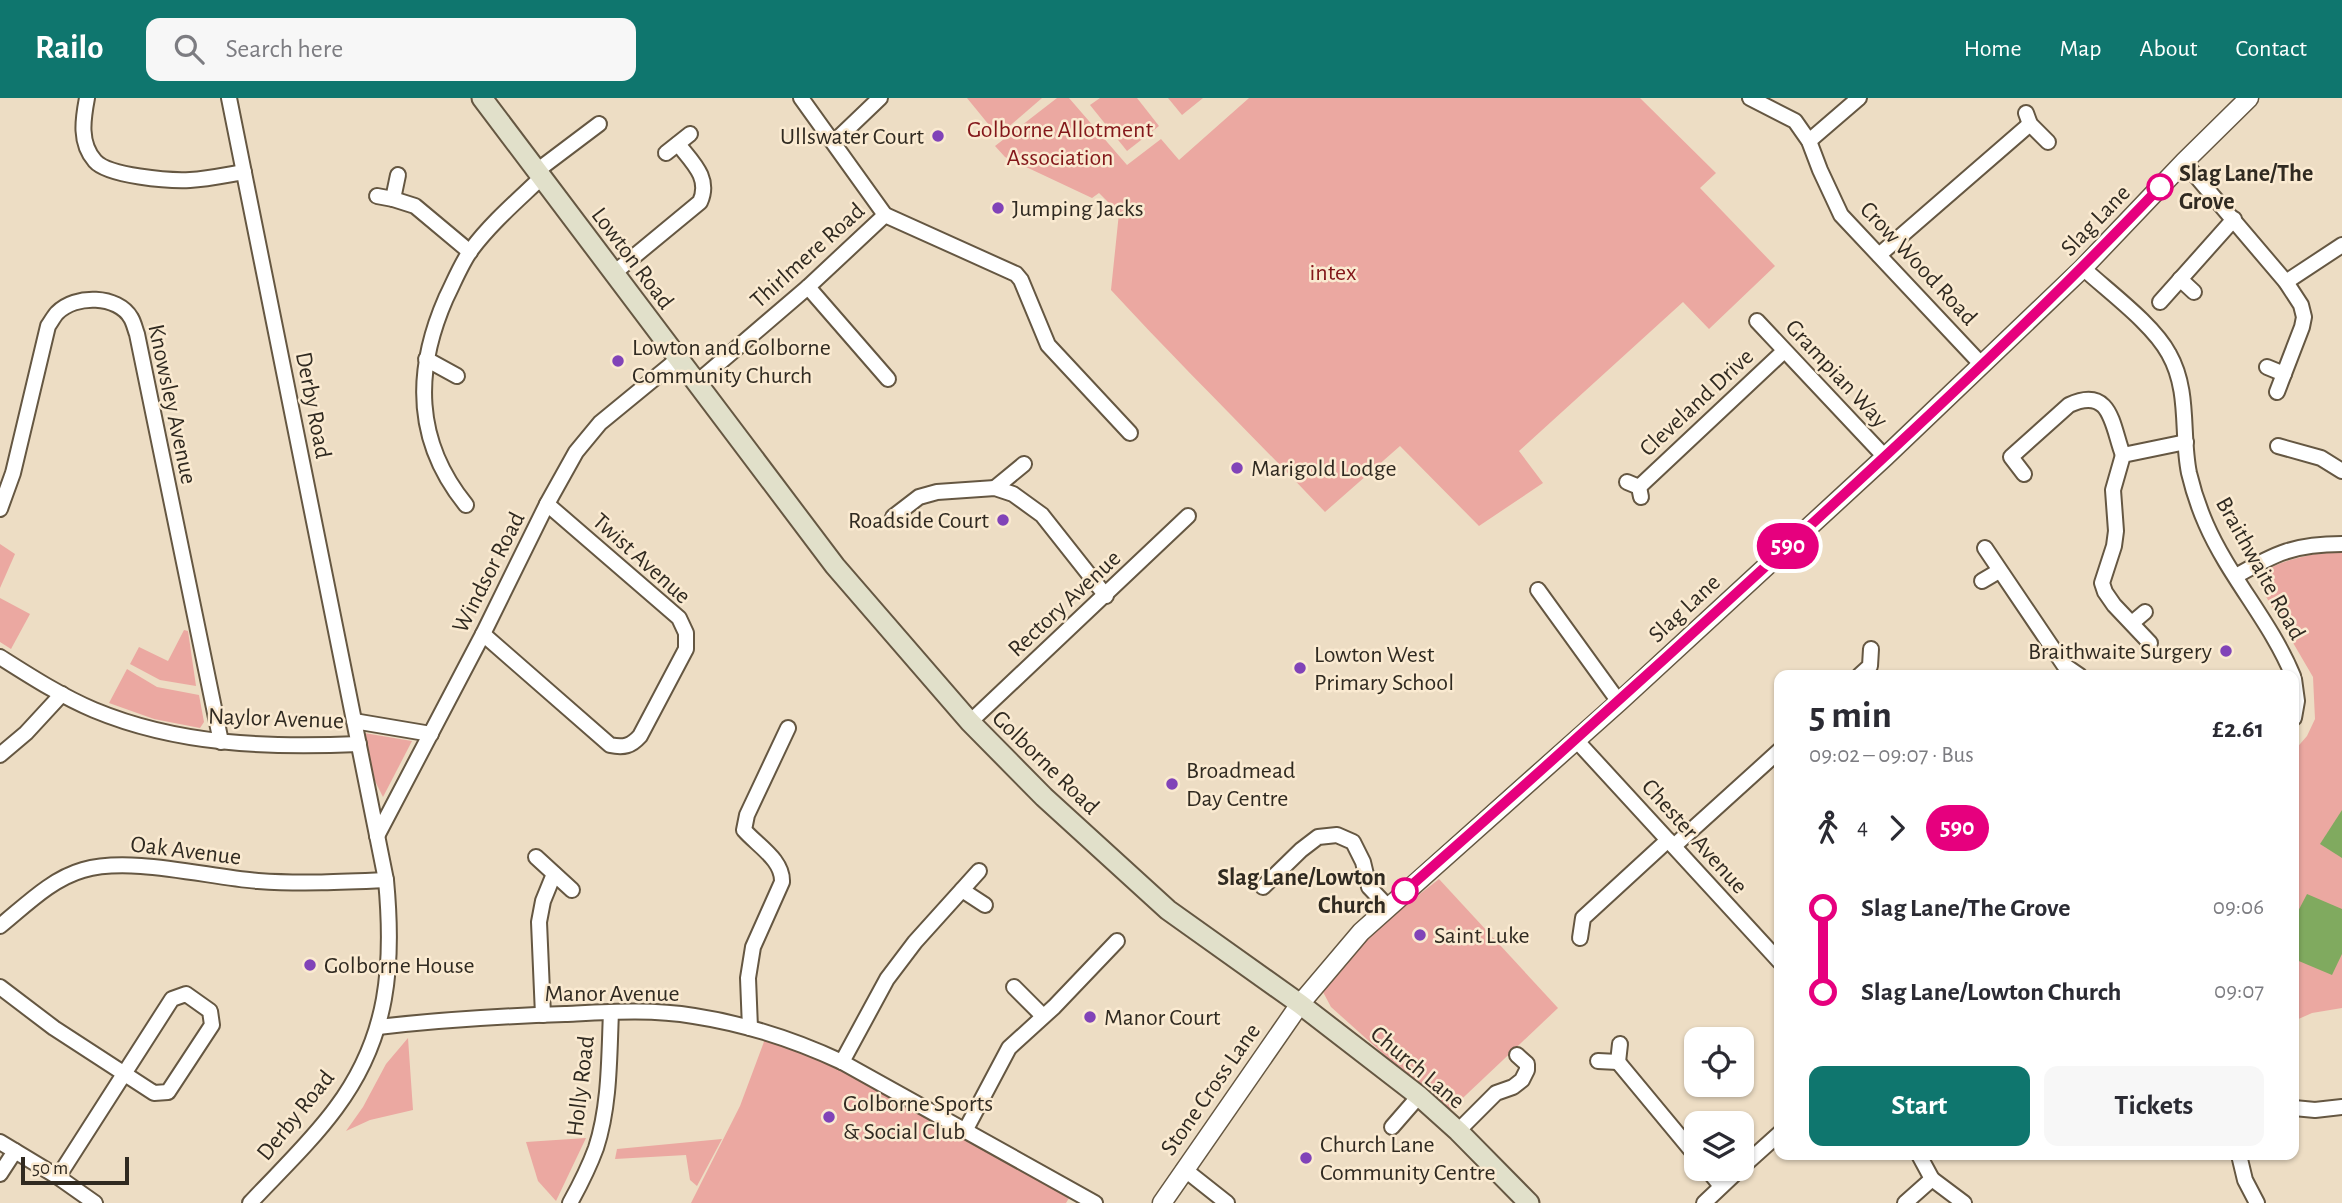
<!DOCTYPE html>
<meta charset="utf-8">
<style>
body{margin:0;font-family:"Alegreya Sans",sans-serif;background:#f7f7f7;color:#2b2b33;height:100vh;display:flex;flex-direction:column;font-size:26px;white-space:nowrap}
*{box-sizing:border-box;margin:0}
p{font-size:23px;color:#7c7c81}
.icon{flex:none;width:38px;height:38px;fill:none;stroke:currentColor;stroke-width:2;stroke-linecap:round;stroke-linejoin:round}
.map{position:relative;flex:1;overflow:hidden}
.side{position:absolute;left:1774px;top:572px;width:525px;height:490px;display:flex;flex-direction:column;background:#fff;border-radius:14px;box-shadow:0 2px 5px #0004}
.side>*{flex:none}
.badge{padding:0 14px;border-radius:23px;font-size:24px;line-height:46px}
.buttons{position:absolute;left:1684px;top:929px;display:grid;gap:14px}
.buttons a{display:grid;place-items:center;width:70px;height:70px;border-radius:14px;background:#fff;box-shadow:0 2px 5px #0004;font-size:35px}
.scale{position:absolute;left:21px;bottom:18px;width:108px;box-sizing:border-box;padding-left:7px;border:4px solid #302a21;border-top:0;font-size:19px;line-height:24px;white-space:nowrap;color:#302a21;-webkit-text-stroke:5px #faead1;paint-order:stroke}
.map>.badge{position:absolute;translate:-50% -50%;box-shadow:0 0 0 4px #fff}
.legs{display:flex;align-items:center;gap:10px;height:77px;padding:0 35px;font-size:23px}
.legs p{margin-inline-start:auto}
.summary{display:flex;align-items:center;justify-content:space-between;height:119px;padding:0 35px}
h1{font-size:38px;font-weight:700;line-height:52px}
.button{display:flex;gap:14px;margin-top:auto;padding:14px 35px}
.button a{flex:1;height:80px;border-radius:14px;background:#0f766e;color:#fff;font-size:28px;font-weight:700;line-height:80px;text-align:center}
.button a+a{background:#f7f7f7;color:#2b2b33}
ul{padding:0 35px;list-style:none}
li{display:flex;align-items:center;gap:24px;height:84px;font-size:26px}
li i{display:grid;place-items:center;width:10px;height:100%;margin:0 9px;background:currentColor}
li i::after{content:'';width:18px;height:18px;margin:-9px;border:5px solid;border-radius:50%;background:#fff}
li p{margin-inline-start:auto}
li:first-child i{background:linear-gradient(#0000 50%,currentColor 0)}
li:last-child i{background:linear-gradient(currentColor 50%,#0000 0)}
header{display:flex;align-items:center;gap:42px;box-sizing:border-box;height:98px;padding:0 35px;background:#0f766e;color:#fff}
header strong{font-size:33px}
nav{display:flex;gap:38px;margin-inline-start:auto;font-size:24px}
.search{width:490px;height:63px;background:#f7f7f7;display:flex;align-items:center;gap:18px;box-sizing:border-box;padding:0 24px;border-radius:14px;color:#7c7c81;font-size:26px}
.map>svg:first-child{display:block}
.green{fill:#eba8a1}
.water{fill:#80aa5f}
.lines{fill:none;stroke-linecap:round;stroke-linejoin:round}
.minor-casing{stroke:#655742;stroke-width:18}
.tertiary-casing{stroke:#655742;stroke-width:21}
.secondary-casing{stroke:#655742;stroke-width:23}
.minor{stroke:#fff;stroke-width:14}
.tertiary{stroke:#fff;stroke-width:18}
.secondary{stroke:#e1e0ca;stroke-width:19}
.line-1-casing{stroke:#fff;stroke-width:16}
.line-1{stroke:#e6007e;stroke-width:10}
.poi-dot{fill:#8143b8;stroke:#faead1;stroke-width:2.5}
.stop-1-dot{fill:#fff;stroke:#e6007e;stroke-width:3.5}
.labels{text-anchor:middle;stroke-width:5;stroke-linejoin:round;paint-order:stroke}
.park-label{font-size:24px;fill:#83171a;stroke:#faead1}
.poi-label{font-size:24px;fill:#302a21;stroke:#faead1;text-anchor:start}
.stop-label{font-size:24px;font-weight:bold;fill:#302a21;stroke:#faead1;text-anchor:start}
.street-label{font-size:24px;fill:#302a21;stroke:#faead1}
</style>
<header>
<strong>Railo</strong>
<div class="search"><svg class="icon" aria-label="search" viewBox="0 0 24 24"><circle cx="10" cy="10" r="6"/><path d="M15 15l6 6"/></svg>Search here</div>
<nav><a>Home</a><a>Map</a><a>About</a><a>Contact</a></nav>
</header>
<div class="map">
<svg width="2342" height="1105" viewBox="0 0 2342 1105">
<rect width="100%" height="100%" fill="#edddc4"/>
<!-- green -->
<g class="green">
<polygon points="967,0 1042,0 998,38"/>
<path d="M1057,0H1069L1127,67L1161,41L1179,62L1249,0H1640L1716,75L1700,90L1775,168L1709,231L1683,204L1519,353L1543,385L1479,428L1400,348L1325,414C1254,339 1181,268 1111,192L1119,115L1099,95L1092,100L1005,59L995,48Z"/>
<polygon points="1100,0 1137,0 1159,28 1127,53 1090,7"/>
<polygon points="1168,0 1203,0 1182,17"/>
<polygon points="0,446 15,456 0,490"/>
<path d="M2339,452H2342V910L2312,915L2294,923V653L2307,638L2315,621L2313,579L2261,490C2261,487 2261,481 2262,478C2271,462 2322,455 2339,452Z"/>
<polygon points="0,500 30,516 11,551 0,544"/>
<polygon points="184,532 188,533 196,588 160,582 130,566 139,549 168,563"/>
<polygon points="127,571 157,589 199,597 204,624 200,630 154,621 109,605"/>
<polygon points="364,635 412,643 383,699 375,683"/>
<polygon points="1439,781 1558,910 1448,1014 1331,909 1323,894 1365,839"/>
<polygon points="408,940 413,1012 370,1022 346,1033 363,1009 386,966"/>
<polygon points="765,941 802,954 829,966 1069,1100 1066,1105 691,1105 740,1008"/>
<polygon points="586,1040 556,1103 538,1083 526,1044"/>
<polygon points="722,1041 697,1088 690,1082 686,1057 615,1061 617,1051"/>
</g>
<!-- water -->
<g class="water">
<polygon points="2342,712 2342,760 2320,746"/>
<polygon points="2307,796 2342,811 2342,856 2332,877 2294,861 2294,821"/>
</g>
<g class="lines">
<defs>
<g id="minor">
<path d="M87,0C83,21 79,45 95,63C108,78 169,83 190,82C208,81 226,77 244,74"/>
<path d="M229,0L386,782C394,867 389,939 336,1010C311,1044 279,1074 250,1105"/>
<polyline points="801,0 885,117 1016,176 1021,182 1048,247 1130,335"/>
<polyline points="1750,0 1795,23 1809,43 1820,72 1841,117 1982,267"/>
<polyline points="2026,15 2030,26 2048,44"/>
<polyline points="1809,43 1859,0"/>
<polyline points="834,44 880,0"/>
<polyline points="666,55 690,36"/>
<polyline points="2184,64 2286,184 2301,207 2304,219 2302,229 2277,294"/>
<polyline points="538,72 599,26"/>
<polyline points="377,98 393,101 398,77"/>
<polyline points="393,101 415,108 470,154"/>
<polyline points="1879,157 2030,26"/>
<path d="M2083,170C2109,194 2153,226 2169,256C2190,293 2181,336 2189,375C2193,392 2199,410 2206,426C2229,479 2271,524 2293,578"/>
<path d="M614,175L700,104C711,80 692,64 678,46"/>
<polyline points="2180,181 2194,194"/>
<polyline points="2286,184 2342,147"/>
<polyline points="808,189 888,281"/>
<polyline points="2160,204 2234,121"/>
<polyline points="1757,223 1885,359"/>
<polyline points="426,261 457,278"/>
<polyline points="2267,269 2284,276"/>
<polyline points="696,285 808,189 885,117"/>
<polyline points="2278,348 2321,360 2342,373"/>
<path d="M2024,376L2011,359L2069,307C2112,287 2112,329 2123,357"/>
<polyline points="1627,384 1639,389 1641,399"/>
<polyline points="1639,389 1784,253"/>
<polyline points="995,390 1024,366"/>
<path d="M466,407C414,343 414,273 446,200C454,184 461,166 471,152C491,125 518,102 542,79"/>
<path d="M0,411L13,375L48,228C51,224 54,218 57,215C75,196 118,197 131,220C134,225 135,231 137,236L221,644"/>
<polyline points="893,419 919,399 937,394 995,390 1013,396 1042,417 1106,498"/>
<polyline points="1985,450 2064,567 2080,578"/>
<path d="M2236,478C2276,455 2295,446 2342,446"/>
<polyline points="1982,483 1999,473"/>
<polyline points="1538,492 1619,604"/>
<polyline points="2132,525 2145,514"/>
<path d="M483,536L610,647C624,650 631,648 640,638L686,551V535L679,520L547,406"/>
<polyline points="2150,545 2114,507 2105,494 2102,485 2114,448 2116,433 2113,392 2123,357 2186,344"/>
<path d="M0,559C30,578 61,598 94,612C178,647 269,650 359,646"/>
<polyline points="1859,578 1870,568 1871,551"/>
<polyline points="2294,581 2297,603 2294,620"/>
<polyline points="354,623 431,636"/>
<polyline points="970,624 1188,418"/>
<polyline points="1576,642 1780,864"/>
<polyline points="0,657 26,635 62,596"/>
<polyline points="377,738 483,536 547,406 576,354 600,325 678,261"/>
<polyline points="1674,748 1780,652"/>
<polyline points="536,759 572,792"/>
<polyline points="1263,789 1301,752 1318,739 1337,737 1353,744 1363,764 1369,789 1388,809"/>
<polyline points="962,792 985,807"/>
<path d="M0,828C25,808 51,781 83,772C130,758 207,779 258,783C300,786 343,784 386,782"/>
<polyline points="1580,840 1583,820 1668,742"/>
<polyline points="0,889 54,930 154,995 168,994 212,927 210,913 186,896 172,901 58,1079"/>
<polyline points="1014,889 1043,918"/>
<polyline points="543,917 539,824 543,803 554,776"/>
<path d="M378,929C440,922 503,918 565,916C608,914 652,911 694,918C746,926 795,942 842,964L1095,1105"/>
<path d="M750,930L748,880L753,849L782,784C783,762 758,748 744,732L747,717L788,630"/>
<polyline points="1598,963 1618,964 1620,946"/>
<polyline points="842,964 887,881 915,844 979,773"/>
<polyline points="1618,964 1696,1058"/>
<polyline points="2294,1010 2315,1012 2342,1009"/>
<polyline points="1392,1029 1419,998"/>
<polyline points="965,1033 1009,950 1054,909 1117,843"/>
<polyline points="1458,1033 1496,995 1513,989 1522,982 1527,972 1527,966 1517,957"/>
<polyline points="0,1044 58,1079 95,1105"/>
<polyline points="1919,1057 1932,1081 1964,1105"/>
<polyline points="2239,1057 2245,1082 2257,1105"/>
<polyline points="1741,1070 1780,1035"/>
<polyline points="1184,1071 1227,1105"/>
<polyline points="1707,1071 1721,1088"/>
<polyline points="0,1076 15,1053"/>
<path d="M570,1105C580,1087 589,1069 596,1050C610,1007 609,959 611,914"/>
<polyline points="1704,1105 1740,1071"/>
<polyline points="1905,1105 1932,1081"/>
</g>
<polyline id="tertiary" points="1162,1105 1300,906 1361,834 1619,604 1885,359 2083,170 2184,64 2249,0"/>
<polyline id="secondary" points="482,0 835,468 970,624 1044,699 1168,812 1300,906 1419,998 1458,1033 1529,1105"/>
</defs>
<!-- minor casing -->
<use href="#minor" class="minor-casing"/>
<!-- tertiary casing -->
<use href="#tertiary" class="tertiary-casing"/>
<!-- secondary casing -->
<use href="#secondary" class="secondary-casing"/>
<!-- minor -->
<use href="#minor" class="minor"/>
<!-- tertiary -->
<use href="#tertiary" class="tertiary"/>
<!-- secondary -->
<use href="#secondary" class="secondary"/>
</g>
<g class="lines">
<defs>
<path id="line-1" d="M1405,793C1539,675 1671,556 1802,435C1924,323 2045,210 2160,89"/>
</defs>
<!-- line-1 casing -->
<use href="#line-1" class="line-1-casing"/>
<!-- line-1 -->
<use href="#line-1" class="line-1"/>
</g>
<!-- markers -->
<g class="poi-dot">
<circle cx="938" cy="38" r="7"/>
<circle cx="998" cy="110" r="7"/>
<circle cx="618" cy="263" r="7"/>
<circle cx="1237" cy="370" r="7"/>
<circle cx="1003" cy="422" r="7"/>
<circle cx="2226" cy="553" r="7"/>
<circle cx="1300" cy="570" r="7"/>
<circle cx="1172" cy="686" r="7"/>
<circle cx="1420" cy="837" r="7"/>
<circle cx="310" cy="867" r="7"/>
<circle cx="1090" cy="919" r="7"/>
<circle cx="829" cy="1019" r="7"/>
<circle cx="1306" cy="1060" r="7"/>
</g>
<g class="stop-1-dot">
<circle cx="2160" cy="89" r="12"/>
<circle cx="1405" cy="793" r="12"/>
</g>
<g class="labels">
<!-- park labels -->
<g class="park-label">
<text x="1060" y="39">Golborne Allotment<tspan x="1060" dy="28">Association</tspan></text>
<text x="1333" y="182">intex</text>
</g>
<!-- poi labels -->
<g class="poi-label">
<text x="924" y="46" text-anchor="end">Ullswater Court</text>
<text x="1012" y="118">Jumping Jacks</text>
<text x="632" y="257">Lowton and Golborne<tspan x="632" dy="28">Community Church</tspan></text>
<text x="1251" y="378">Marigold Lodge</text>
<text x="989" y="430" text-anchor="end">Roadside Court</text>
<text x="2212" y="561" text-anchor="end">Braithwaite Surgery</text>
<text x="1314" y="564">Lowton West<tspan x="1314" dy="28">Primary School</tspan></text>
<text x="1186" y="680">Broadmead<tspan x="1186" dy="28">Day Centre</tspan></text>
<text x="1434" y="845">Saint Luke</text>
<text x="324" y="875">Golborne House</text>
<text x="1104" y="927">Manor Court</text>
<text x="843" y="1013">Golborne Sports<tspan x="843" dy="28">&amp; Social Club</tspan></text>
<text x="1320" y="1054">Church Lane<tspan x="1320" dy="28">Community Centre</tspan></text>
</g>
<!-- stop labels -->
<g class="stop-label">
<text x="2179" y="83">Slag Lane/The<tspan x="2179" dy="28">Grove</tspan></text>
<text x="1386" y="787" text-anchor="end">Slag Lane/Lowton<tspan x="1386" dy="28">Church</tspan></text>
</g>
<!-- street labels -->
<g class="street-label">
<text transform="translate(2095 122) rotate(-46)" y="8">Slag Lane</text>
<text transform="translate(807 157) rotate(-42)" y="8">Thirlmere Road</text>
<text transform="translate(633 160) rotate(53)" y="8">Lowton Road</text>
<text transform="translate(1919 165) rotate(47)" y="8">Crow Wood Road</text>
<text transform="translate(1837 275) rotate(47)" y="8">Grampian Way</text>
<text transform="translate(1696 304) rotate(-43)" y="8">Cleveland Drive</text>
<text transform="translate(173 306) rotate(78)" y="8">Knowsley Avenue</text>
<text transform="translate(314 307) rotate(79)" y="8">Derby Road</text>
<text transform="translate(642 460) rotate(42)" y="8">Twist Avenue</text>
<text transform="translate(2261 470) rotate(61)" y="8">Braithwaite Road</text>
<text transform="translate(488 474) rotate(-63)" y="8">Windsor Road</text>
<text transform="translate(1064 505) rotate(-43)" y="8">Rectory Avenue</text>
<text transform="translate(1684 510) rotate(-43)" y="8">Slag Lane</text>
<text transform="translate(276 620) rotate(2)" y="8">Naylor Avenue</text>
<text transform="translate(1046 664) rotate(44)" y="8">Golborne Road</text>
<text transform="translate(1695 738) rotate(48)" y="8">Chester Avenue</text>
<text transform="translate(186 752) rotate(7)" y="8">Oak Avenue</text>
<text x="612" y="903">Manor Avenue</text>
<text transform="translate(1418 969) rotate(40)" y="8">Church Lane</text>
<text transform="translate(580 988) rotate(-83)" y="8">Holly Road</text>
<text transform="translate(1210 991) rotate(-55)" y="8">Stone Cross Lane</text>
<text transform="translate(295 1017) rotate(-51)" y="8">Derby Road</text>
</g>
</g>
</svg>
<div class="buttons">
<a><svg class="icon" aria-label="locate" viewBox="0 0 24 24"><circle cx="12" cy="12" r="6"/><path d="M12 2v4M12 18v4M2 12h4M18 12h4"/></svg></a>
<a><svg class="icon" aria-label="layers" viewBox="0 0 24 24"><path d="M12 4l9 5-9 5-9-5zM3 14l9 5 9-5"/></svg></a>
</div>
<div class="scale">50 m</div>
<b class="badge" style="left:1788px;top:448px;background:#e6007e;color:#fff">590</b>
<section class="side">
<div class="summary"><div><h1>5 min</h1><p>09:02 – 09:07 · Bus</p></div><b>£2.61</b></div>
<div class="legs"><svg class="icon" aria-label="walk" viewBox="0 0 24 24"><circle cx="13" cy="4" r="2"/><path d="M13 8l-2 6 4 7M11 14l-3 7M7 12l3-4h3l4 4"/></svg>4<svg class="icon" aria-label="forward" viewBox="0 0 24 24"><path d="M9 5l7 7-7 7"/></svg><b class="badge" style="background:#e6007e;color:#fff">590</b></div>
<ul>
<li><i style="color:#e6007e"></i><b>Slag Lane/The Grove</b><p>09:06</p></li>
<li><i style="color:#e6007e"></i><b>Slag Lane/Lowton Church</b><p>09:07</p></li>
</ul>
<div class="button"><a>Start</a><a>Tickets</a></div>
</section>
</div>
